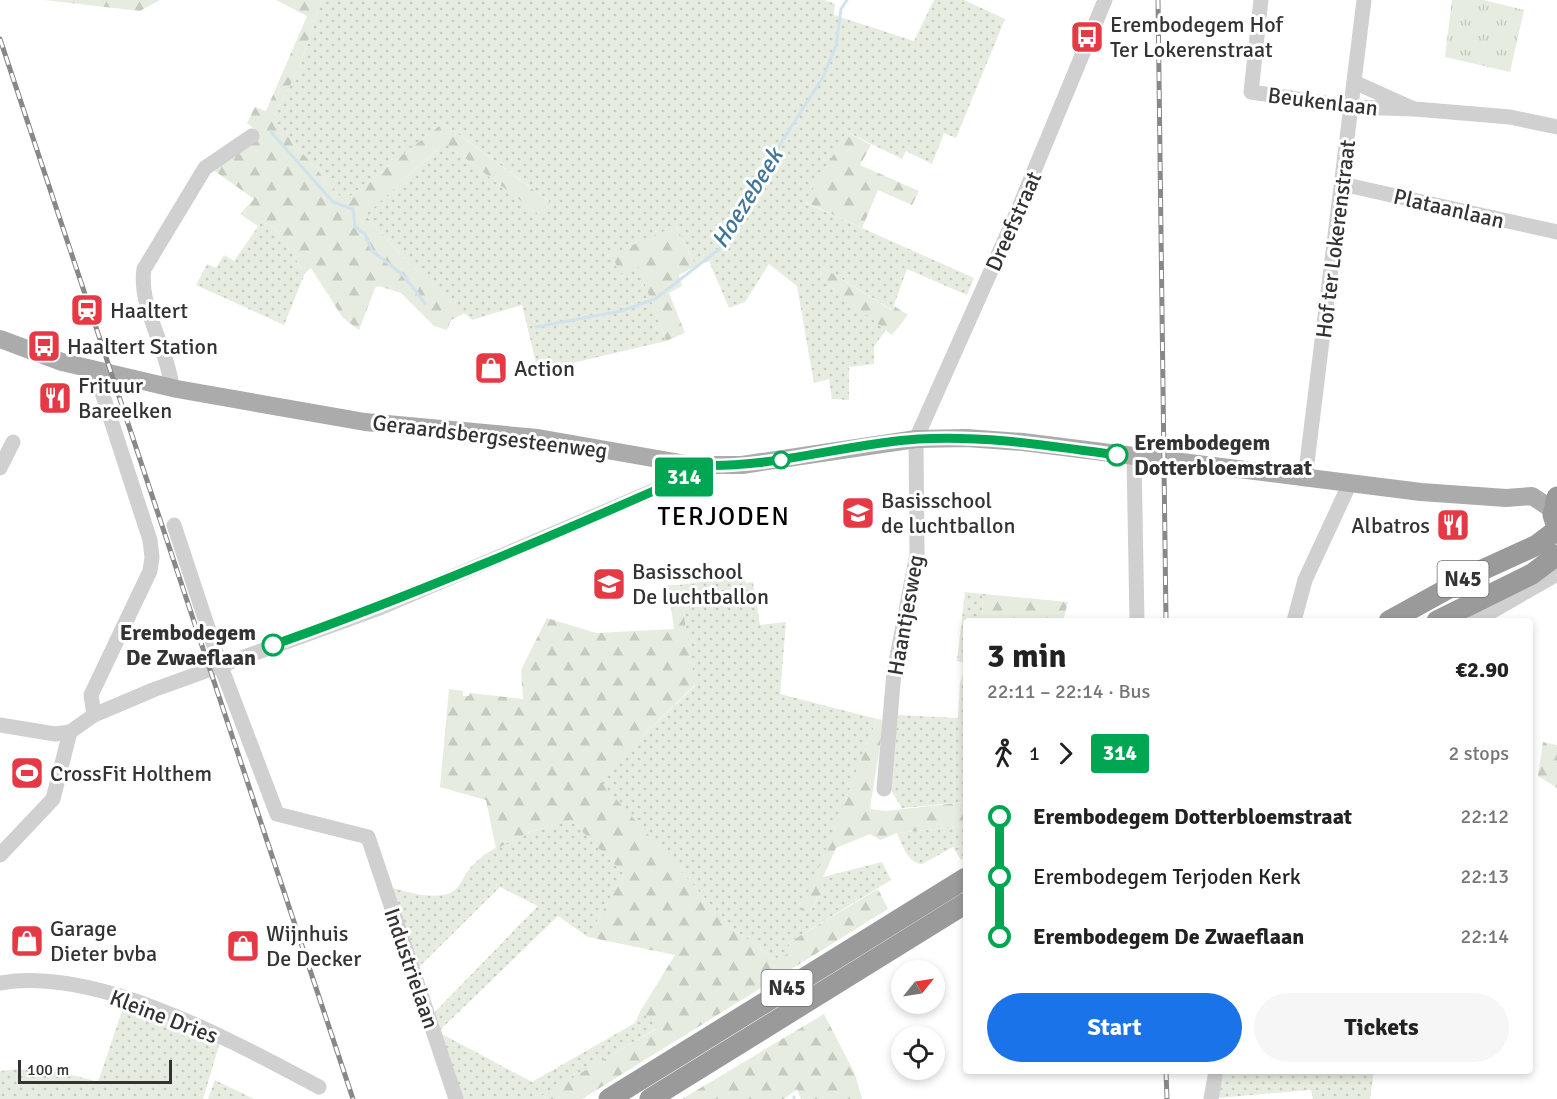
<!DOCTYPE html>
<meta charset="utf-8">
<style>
body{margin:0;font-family:Signika,sans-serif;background:#f6f6f6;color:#222;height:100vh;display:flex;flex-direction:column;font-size:22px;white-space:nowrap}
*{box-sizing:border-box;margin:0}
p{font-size:20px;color:#767676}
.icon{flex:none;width:33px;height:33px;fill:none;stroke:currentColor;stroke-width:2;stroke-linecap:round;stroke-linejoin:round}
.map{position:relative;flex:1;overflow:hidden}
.side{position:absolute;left:963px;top:618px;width:570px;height:456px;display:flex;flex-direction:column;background:#fff;border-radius:6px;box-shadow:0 3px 9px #0003}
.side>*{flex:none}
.badge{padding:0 12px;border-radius:4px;font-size:21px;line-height:39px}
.needle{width:39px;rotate:60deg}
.controls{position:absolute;left:891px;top:960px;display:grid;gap:12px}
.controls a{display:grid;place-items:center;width:54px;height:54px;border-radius:50%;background:#fff;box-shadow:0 3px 9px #0003;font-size:30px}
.scale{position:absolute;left:18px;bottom:15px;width:154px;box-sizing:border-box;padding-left:6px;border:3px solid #333;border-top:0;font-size:16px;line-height:21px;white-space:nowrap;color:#333;-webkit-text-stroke:4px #fff;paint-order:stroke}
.map>.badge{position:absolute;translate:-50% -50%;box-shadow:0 0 0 3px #fff}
.legs{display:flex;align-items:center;gap:9px;height:66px;padding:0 24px;font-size:20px}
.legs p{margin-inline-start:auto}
.headline{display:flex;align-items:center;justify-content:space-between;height:102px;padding:0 24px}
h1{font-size:33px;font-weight:700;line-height:45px}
.button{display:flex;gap:12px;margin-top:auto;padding:12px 24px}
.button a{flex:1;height:69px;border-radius:36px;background:#1a73e8;color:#fff;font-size:24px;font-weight:700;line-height:69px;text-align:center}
.button a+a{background:#f6f6f6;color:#222}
ul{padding:0 24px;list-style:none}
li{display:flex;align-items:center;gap:21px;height:60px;font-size:22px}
li i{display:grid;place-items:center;width:9px;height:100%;margin:0 8px;background:currentColor}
li i::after{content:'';width:15px;height:15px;margin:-8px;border:4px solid;border-radius:50%;background:#fff}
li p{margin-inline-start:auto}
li:first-child i{background:linear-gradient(#0000 50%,currentColor 0)}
li:last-child i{background:linear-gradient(currentColor 50%,#0000 0)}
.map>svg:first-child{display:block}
.grass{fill:url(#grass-dots)}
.forest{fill:url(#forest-firs)}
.park{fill:url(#park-tufts)}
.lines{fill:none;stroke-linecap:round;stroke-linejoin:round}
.stream{stroke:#cfe2ee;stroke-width:3}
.minor{stroke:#d0d0d0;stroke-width:15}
.major{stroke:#ababab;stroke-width:18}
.highway{stroke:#9a9a9a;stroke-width:21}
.rail-casing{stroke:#888;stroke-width:5}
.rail{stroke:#fff;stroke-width:3;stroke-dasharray:9;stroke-linecap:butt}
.line-1-casing{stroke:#fff;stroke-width:14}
.line-1{stroke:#00a651;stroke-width:9}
.stop-1-dot{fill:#fff;stroke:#00a651;stroke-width:3}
.labels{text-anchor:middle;stroke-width:6;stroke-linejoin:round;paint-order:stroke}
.shield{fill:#fff;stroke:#707070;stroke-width:1.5}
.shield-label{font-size:21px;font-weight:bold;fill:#333}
.poi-label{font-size:22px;fill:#333;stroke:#fff;text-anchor:start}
.street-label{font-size:22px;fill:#333;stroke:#fff}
.stop-label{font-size:22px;font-weight:bold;fill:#333;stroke:#fff;text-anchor:start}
.water-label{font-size:24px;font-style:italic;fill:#3f7597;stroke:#fff}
.quarter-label{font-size:26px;letter-spacing:1.5px;fill:#000;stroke:#fff}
</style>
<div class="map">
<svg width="1557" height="1099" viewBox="0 0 1557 1099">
<defs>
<pattern id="grass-dots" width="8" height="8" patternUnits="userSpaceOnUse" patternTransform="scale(1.5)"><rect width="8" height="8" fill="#e6ecdf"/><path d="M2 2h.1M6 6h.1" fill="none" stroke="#c6cbc0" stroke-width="1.8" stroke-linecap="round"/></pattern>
<pattern id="forest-firs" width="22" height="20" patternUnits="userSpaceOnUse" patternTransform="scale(1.5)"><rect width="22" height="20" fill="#e6ecdf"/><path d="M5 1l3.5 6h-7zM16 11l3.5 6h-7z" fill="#c6cbc0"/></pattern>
<pattern id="park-tufts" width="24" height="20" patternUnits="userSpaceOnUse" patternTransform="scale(1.5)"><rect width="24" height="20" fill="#e6ecdf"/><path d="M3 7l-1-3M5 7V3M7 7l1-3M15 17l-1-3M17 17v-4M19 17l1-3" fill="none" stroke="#c6cbc0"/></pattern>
</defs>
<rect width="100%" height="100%" fill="#fff"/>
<!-- grass -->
<g class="grass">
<polygon points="322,0 824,0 835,4 834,15 914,41 934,0 964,0 1005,19 956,138 944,133 932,164 906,151 902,159 847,132 806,203 974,278 967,295 907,269 892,310 824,268 819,277 886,330 874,346 874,364 849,367 849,400 832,399 829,379 814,383 797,286 769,264 745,302 729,308 709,261 696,266 676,226 638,265 666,341 538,371 522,305 472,320 408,263 365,215 445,143 538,214 549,201 443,123 344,201 273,119 299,68"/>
<polygon points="262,221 275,228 305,273 284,325 196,285 207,264 216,268 224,255 234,261"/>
<polygon points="744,575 746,583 753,582 760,625 786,622 780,694 877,719 802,911 810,911 823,891 823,877 882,862 891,880 788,943 792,952 774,959 731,927 597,779 695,686 679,585"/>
<polygon points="965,592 983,594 982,621 966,621 966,663 957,661"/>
<polygon points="966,666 966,802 902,808 889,787 898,715 958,718 960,683"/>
<path d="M571,820L624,874L588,937L558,916L438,1032L532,1082L635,1023L641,1010L659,1027L537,1099H462L432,1015L538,906L500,887L417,969L393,888C408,892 427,898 443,895C461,892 461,878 471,867C496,840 538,829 571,820Z"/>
<path d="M966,826V857L961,860L953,847L922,864C908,864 902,844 897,833Z"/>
<path d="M124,1005L220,1042L203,1099H0V1071C35,1067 64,1072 98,1082Z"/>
<polygon points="1224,1071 1374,1071 1370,1099 1313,1099 1311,1090 1218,1098"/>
<polygon points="215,1080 254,1099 208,1099"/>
</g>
<!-- forest -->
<g class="forest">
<polygon points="44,0 160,0 140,11"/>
<polygon points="276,0 322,0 299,68 273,119 344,201 443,123 550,202 538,214 445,143 365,215 408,263 465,313 451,320 447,330 434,326 401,293 379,286 375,288 359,330 343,318 311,268 305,273 275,228 262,221 258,226 240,214 254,199 209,167 260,134 247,123 255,107 266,111 307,16"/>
<polygon points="847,132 871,145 860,165 919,191 912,205 878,190 862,228 805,202"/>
<polygon points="676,226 696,266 679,275 682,286 669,293 685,333 666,341 638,266 620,274 612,254"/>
<polygon points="824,268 891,310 894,306 908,315 892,335 819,277"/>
<polygon points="668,585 679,585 695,685 598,779 731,927 774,959 792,952 788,943 878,889 888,909 582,1099 536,1099 658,1028 641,1010 675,955 588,937 624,874 571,820 529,832 496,849 486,800 440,787 449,689 463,691 463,696 469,696 470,693 523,699 521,670 547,618 596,633 674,629"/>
<polygon points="983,594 1068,602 1063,621 982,621"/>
<polygon points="877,719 884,720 870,809 886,811 966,802 966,826 897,833 880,840 870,834 836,848 823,877 823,891 809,912 801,912"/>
<polygon points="1543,742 1557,745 1557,788 1538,776"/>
<polygon points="824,1014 855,1074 862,1099 801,1099 797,1089 784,1099 682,1099"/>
</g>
<!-- park -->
<polygon class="park" points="1452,0 1484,0 1524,10 1510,72 1445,57"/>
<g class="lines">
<!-- stream -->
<g class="stream">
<polyline points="271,132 333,202 353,209 355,227 365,234 372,251 403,275 425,303"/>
<polyline points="536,327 621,311 655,299 722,247 765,168 823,77 836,46 841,9 847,0"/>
<polyline points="794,1097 794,1099"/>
</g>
<!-- minor -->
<g class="minor">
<polyline points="1261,0 1251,92 1350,107 1415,109 1510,117 1557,127"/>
<polyline points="1354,82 1414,109"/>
<polyline points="1342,184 1557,232"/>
<path d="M172,388C168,349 138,306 144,269L205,168L252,136"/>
<polyline points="1134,457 1137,621"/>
<polyline points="0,468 13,442"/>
<polyline points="1305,479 1364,0"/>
<polyline points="174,525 220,664 277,814 368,837 456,1099"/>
<polyline points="1294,621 1305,580 1350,483"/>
<polyline points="1475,621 1557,574"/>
<polyline points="94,715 91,695 150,571 152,557 150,540 95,371"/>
<polyline points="0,725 55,734 70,732 94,715 153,690 377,609 681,479 690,473 692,465"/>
<polyline points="884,789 894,672 917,554 916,439 1015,217 1105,0"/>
<polyline points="0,855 53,799 70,732"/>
<path d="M0,983C98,966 234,1042 319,1087"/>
<polyline points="1211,1099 1216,1071"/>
</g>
<!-- major -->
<polyline class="major" points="0,339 62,362 177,389 365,422 538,438 692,465 742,465 916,439 966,438 1023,442 1421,492 1506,498 1532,496 1553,510"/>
<!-- highway -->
<g class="highway">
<polyline points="1557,497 1553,515 1557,527"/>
<polyline points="1389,621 1480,571 1537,545 1557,530"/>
<polyline points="1437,621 1532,574 1557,555"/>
<polyline points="609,1099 966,878"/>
<polyline points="650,1099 966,903"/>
</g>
<defs>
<g id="rail">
<polyline points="1158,0 1166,621"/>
<polyline points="0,39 353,1099"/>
<polyline points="1166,1071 1167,1099"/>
</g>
</defs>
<!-- rail casing -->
<use href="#rail" class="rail-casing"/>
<!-- rail -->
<use href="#rail" class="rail"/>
</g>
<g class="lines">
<defs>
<path id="line-1" d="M273,645C412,596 547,538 681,479L690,473L692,465C769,470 842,444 918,439C985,435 1051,446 1117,455"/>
</defs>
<!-- line-1 casing -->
<use href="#line-1" class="line-1-casing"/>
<!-- line-1 -->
<use href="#line-1" class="line-1"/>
</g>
<!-- icons -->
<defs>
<symbol id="bus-square" viewBox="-11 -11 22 22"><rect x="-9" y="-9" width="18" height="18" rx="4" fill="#e63946" stroke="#fff"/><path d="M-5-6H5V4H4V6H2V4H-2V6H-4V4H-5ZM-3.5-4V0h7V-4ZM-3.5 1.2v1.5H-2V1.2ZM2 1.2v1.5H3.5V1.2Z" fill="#fff"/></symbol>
<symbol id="station-square" viewBox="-11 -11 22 22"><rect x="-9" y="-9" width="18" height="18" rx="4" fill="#e63946" stroke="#fff"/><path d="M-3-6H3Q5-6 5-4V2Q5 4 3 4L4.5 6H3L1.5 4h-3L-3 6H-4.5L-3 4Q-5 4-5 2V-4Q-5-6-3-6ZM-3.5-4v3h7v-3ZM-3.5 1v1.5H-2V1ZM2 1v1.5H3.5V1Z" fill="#fff"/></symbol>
<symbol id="shop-square" viewBox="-11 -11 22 22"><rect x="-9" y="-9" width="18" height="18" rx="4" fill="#e63946" stroke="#fff"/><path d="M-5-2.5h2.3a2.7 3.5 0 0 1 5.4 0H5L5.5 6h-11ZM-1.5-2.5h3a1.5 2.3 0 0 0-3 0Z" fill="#fff"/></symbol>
<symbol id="restaurant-square" viewBox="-11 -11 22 22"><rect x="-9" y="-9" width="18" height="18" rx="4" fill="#e63946" stroke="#fff"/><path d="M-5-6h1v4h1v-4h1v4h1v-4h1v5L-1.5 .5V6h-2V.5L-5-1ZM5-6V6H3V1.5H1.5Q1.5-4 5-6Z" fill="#fff"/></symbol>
<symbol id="school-square" viewBox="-11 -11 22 22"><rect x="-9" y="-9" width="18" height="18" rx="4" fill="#e63946" stroke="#fff"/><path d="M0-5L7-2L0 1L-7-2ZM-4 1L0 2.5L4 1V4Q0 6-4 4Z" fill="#fff"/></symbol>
<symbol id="stadium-square" viewBox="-11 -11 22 22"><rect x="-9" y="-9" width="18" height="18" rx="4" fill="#e63946" stroke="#fff"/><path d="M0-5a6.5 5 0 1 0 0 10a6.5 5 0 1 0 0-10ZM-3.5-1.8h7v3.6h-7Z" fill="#fff"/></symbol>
</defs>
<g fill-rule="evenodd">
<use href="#bus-square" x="1068" y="18" width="38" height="38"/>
<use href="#station-square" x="68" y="291" width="38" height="38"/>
<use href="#bus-square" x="25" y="327" width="38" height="38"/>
<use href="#shop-square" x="472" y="349" width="38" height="38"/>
<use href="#restaurant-square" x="36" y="379" width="38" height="38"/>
<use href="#school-square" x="839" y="494" width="38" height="38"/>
<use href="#restaurant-square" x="1434" y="506" width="38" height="38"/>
<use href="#school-square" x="590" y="565" width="38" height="38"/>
<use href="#stadium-square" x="8" y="754" width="38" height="38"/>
<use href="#shop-square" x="8" y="922" width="38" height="38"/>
<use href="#shop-square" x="224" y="927" width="38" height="38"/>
</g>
<!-- markers -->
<g class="stop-1-dot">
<circle cx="1117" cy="455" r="10"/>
<circle cx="781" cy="460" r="8"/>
<circle cx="273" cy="645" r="10"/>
</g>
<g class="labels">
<!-- shield labels -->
<g class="shield">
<rect x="1437.5" y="561" width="51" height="36" rx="4.5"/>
<rect x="761.5" y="970" width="51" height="36" rx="4.5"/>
</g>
<g class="shield-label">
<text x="1463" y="586">N45</text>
<text x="787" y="995">N45</text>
</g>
<!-- poi labels -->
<g class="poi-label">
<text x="1110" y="32">Erembodegem Hof<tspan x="1110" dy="25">Ter Lokerenstraat</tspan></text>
<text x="110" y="318">Haaltert</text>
<text x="67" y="354">Haaltert Station</text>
<text x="514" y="376">Action</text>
<text x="78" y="393">Frituur<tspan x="78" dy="25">Bareelken</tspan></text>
<text x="881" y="508">Basisschool<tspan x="881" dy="25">de luchtballon</tspan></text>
<text x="1430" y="533" text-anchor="end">Albatros</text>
<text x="632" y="579">Basisschool<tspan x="632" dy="25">De luchtballon</tspan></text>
<text x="50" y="781">CrossFit Holthem</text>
<text x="50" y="936">Garage<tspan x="50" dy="25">Dieter bvba</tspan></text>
<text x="266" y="941">Wijnhuis<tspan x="266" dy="25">De Decker</tspan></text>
</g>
<!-- street labels -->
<g class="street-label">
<text transform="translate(1323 101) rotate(7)" y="8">Beukenlaan</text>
<text transform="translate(1449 208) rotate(13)" y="8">Plataanlaan</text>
<text transform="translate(1013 221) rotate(-66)" y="8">Dreefstraat</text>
<text transform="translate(1335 239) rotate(-83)" y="8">Hof ter Lokerenstraat</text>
<text transform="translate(490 436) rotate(7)" y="8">Geraardsbergsesteenweg</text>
<text transform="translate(905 615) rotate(-80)" y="8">Haantjesweg</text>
<text transform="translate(412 968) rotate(71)" y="8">Industrielaan</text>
<text transform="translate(164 1016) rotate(21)" y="8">Kleine Dries</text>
</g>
<!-- stop labels -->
<g class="stop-label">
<text x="1134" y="450">Erembodegem<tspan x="1134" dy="25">Dotterbloemstraat</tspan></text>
<text x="256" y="640" text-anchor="end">Erembodegem<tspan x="256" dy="25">De Zwaeflaan</tspan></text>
</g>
<!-- water labels -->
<g class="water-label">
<text transform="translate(747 198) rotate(-58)" y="8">Hoezebeek</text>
</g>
<!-- quarter labels -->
<g class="quarter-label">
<text x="724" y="525">TERJODEN</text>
</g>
</g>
</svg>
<div class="controls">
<a><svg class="needle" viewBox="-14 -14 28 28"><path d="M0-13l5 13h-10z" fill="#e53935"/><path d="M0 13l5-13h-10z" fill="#767676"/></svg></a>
<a><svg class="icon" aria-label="locate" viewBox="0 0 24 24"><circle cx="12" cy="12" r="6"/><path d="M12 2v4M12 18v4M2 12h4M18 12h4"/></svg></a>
</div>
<div class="scale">100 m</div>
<b class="badge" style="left:684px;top:477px;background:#00a651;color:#fff">314</b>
<section class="side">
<div class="headline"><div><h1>3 min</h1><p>22:11 – 22:14 · Bus</p></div><b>€2.90</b></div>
<div class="legs"><svg class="icon" aria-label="walk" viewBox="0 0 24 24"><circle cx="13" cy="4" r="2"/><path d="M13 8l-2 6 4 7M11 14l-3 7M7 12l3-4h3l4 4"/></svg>1<svg class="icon" aria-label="forward" viewBox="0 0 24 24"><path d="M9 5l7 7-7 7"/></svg><b class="badge" style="background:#00a651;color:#fff">314</b><p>2 stops</p></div>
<ul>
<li><i style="color:#00a651"></i><b>Erembodegem Dotterbloemstraat</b><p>22:12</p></li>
<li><i style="color:#00a651"></i><span>Erembodegem Terjoden Kerk</span><p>22:13</p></li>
<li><i style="color:#00a651"></i><b>Erembodegem De Zwaeflaan</b><p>22:14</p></li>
</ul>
<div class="button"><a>Start</a><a>Tickets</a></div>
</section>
</div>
